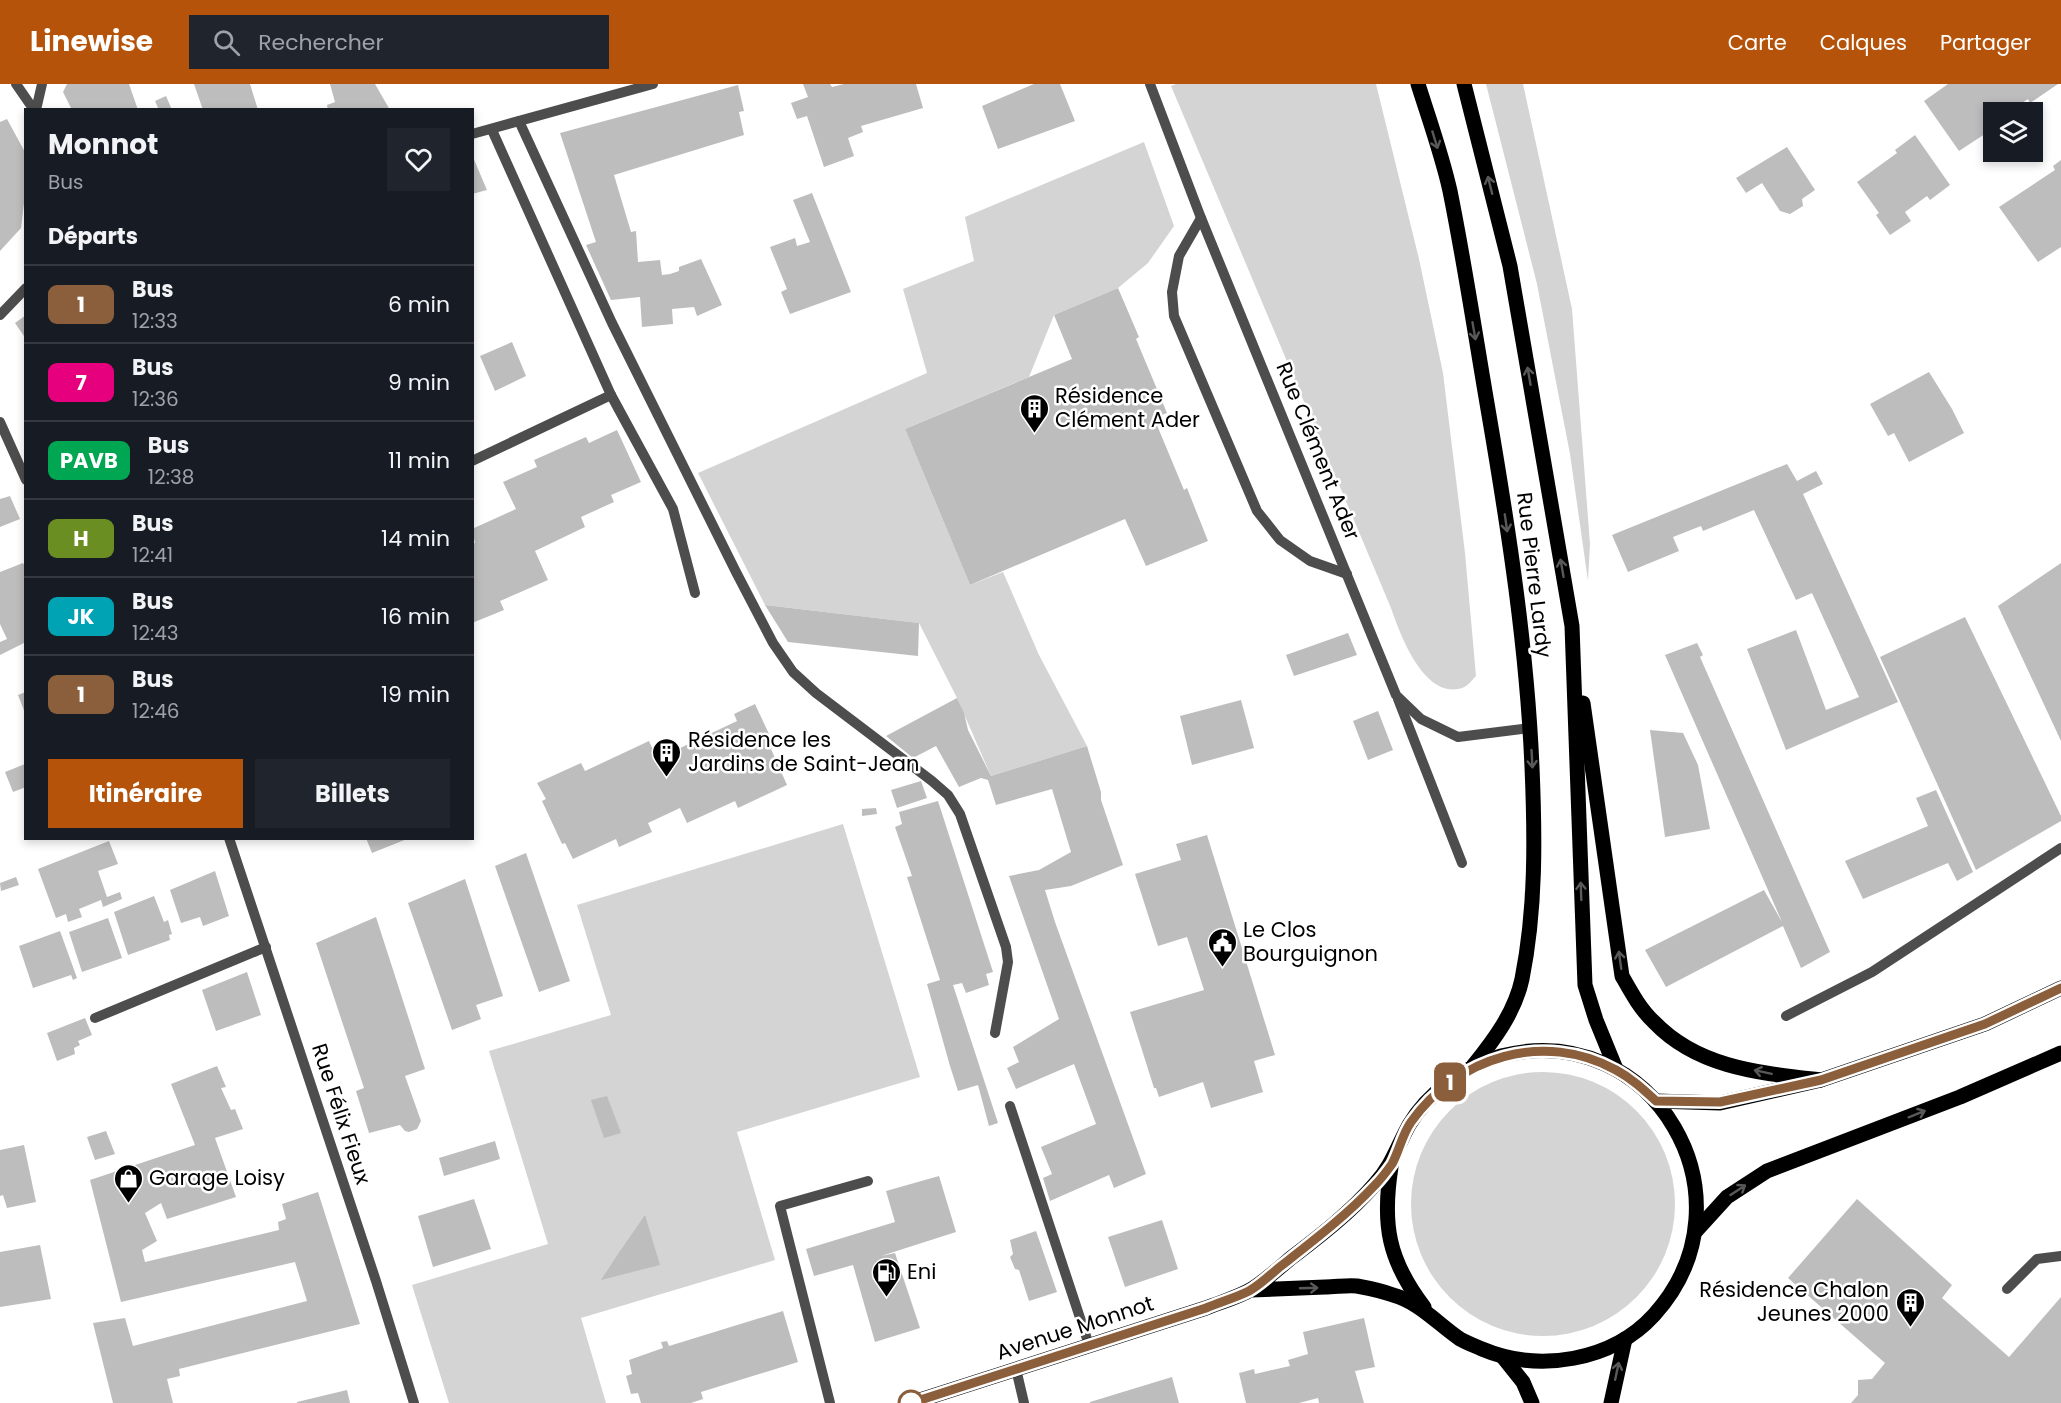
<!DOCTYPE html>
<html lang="fr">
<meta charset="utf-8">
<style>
body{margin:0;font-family:Poppins,sans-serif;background:#20242c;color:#f1f3f6;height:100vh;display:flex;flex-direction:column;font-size:22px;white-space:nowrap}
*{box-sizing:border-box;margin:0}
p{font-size:20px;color:#9ea1a6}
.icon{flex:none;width:33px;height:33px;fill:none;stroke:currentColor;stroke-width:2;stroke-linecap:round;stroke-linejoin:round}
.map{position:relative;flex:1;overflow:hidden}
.details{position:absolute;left:24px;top:24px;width:450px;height:732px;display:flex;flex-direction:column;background:#171b24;border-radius:0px;box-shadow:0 3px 9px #0003}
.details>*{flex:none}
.badge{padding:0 12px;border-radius:9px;font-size:21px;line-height:39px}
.tools{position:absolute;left:1983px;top:18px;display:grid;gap:12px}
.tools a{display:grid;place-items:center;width:60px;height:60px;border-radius:0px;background:#171b24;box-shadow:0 3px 9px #0003;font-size:30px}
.map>.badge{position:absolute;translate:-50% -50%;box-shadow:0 0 0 3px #fff}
h2{padding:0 24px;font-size:22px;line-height:54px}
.round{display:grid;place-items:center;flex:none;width:63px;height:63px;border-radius:0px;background:#20242c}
.head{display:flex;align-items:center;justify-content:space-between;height:102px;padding:0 24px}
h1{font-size:28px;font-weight:700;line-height:45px}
.action{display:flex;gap:12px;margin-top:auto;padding:12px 24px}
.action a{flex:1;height:69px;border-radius:0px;background:#b45309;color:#fff;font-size:24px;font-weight:700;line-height:69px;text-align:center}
.action a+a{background:#20242c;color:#f1f3f6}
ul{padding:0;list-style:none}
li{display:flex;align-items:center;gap:18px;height:78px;padding:0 24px;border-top:2px solid #363941}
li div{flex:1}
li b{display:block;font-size:22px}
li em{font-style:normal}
li .badge{min-width:66px;font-weight:700;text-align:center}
header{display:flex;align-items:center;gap:36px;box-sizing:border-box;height:84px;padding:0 30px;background:#b45309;color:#fff}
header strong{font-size:28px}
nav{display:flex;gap:33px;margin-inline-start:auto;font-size:21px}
.search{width:420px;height:54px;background:#20242c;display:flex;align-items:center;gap:15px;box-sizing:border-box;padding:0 21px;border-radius:0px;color:#9ea1a6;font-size:22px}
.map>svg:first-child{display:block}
.green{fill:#d4d4d4}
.building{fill:#bdbdbd}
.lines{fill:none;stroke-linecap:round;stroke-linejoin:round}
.minor{stroke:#4d4d4d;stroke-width:10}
.major{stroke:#000;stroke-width:15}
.oneway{stroke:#595959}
.line-casing{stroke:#fff;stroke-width:14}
.line{stroke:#8b5e3c;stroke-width:9}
.stop-dot{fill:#fff;stroke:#8b5e3c;stroke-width:3}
.labels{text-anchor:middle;stroke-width:5;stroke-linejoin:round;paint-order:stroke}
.poi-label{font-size:21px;fill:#000;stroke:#fff;text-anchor:start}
.street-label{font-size:21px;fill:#000;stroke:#fff}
</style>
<header>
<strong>Linewise</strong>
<div class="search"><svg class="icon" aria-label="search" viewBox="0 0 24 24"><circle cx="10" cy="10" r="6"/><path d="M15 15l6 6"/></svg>Rechercher</div>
<nav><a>Carte</a><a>Calques</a><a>Partager</a></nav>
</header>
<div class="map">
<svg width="2061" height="1319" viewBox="0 0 2061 1319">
<rect width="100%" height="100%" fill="#fff"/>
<!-- green -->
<g class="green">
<path d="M1176,0H1376L1419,175L1443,289L1465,469L1476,592C1472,596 1467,603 1462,604C1424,616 1400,550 1391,524L1171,2Z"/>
<polygon points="1486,0 1523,0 1572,225 1590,460 1588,497 1570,370 1537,200"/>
<polygon points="1144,58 1174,142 1148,179 1118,204 1054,231 1029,293 905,345 970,501 1003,488 1039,571 1087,662 991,692 957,614 919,539 765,521 698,389 927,289 903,205 974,177 965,133"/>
<polygon points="843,740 920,993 737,1048 775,1176 581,1234 606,1319 449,1319 412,1201 548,1160 489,967 611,931 577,821"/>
<circle cx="1543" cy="1120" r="132"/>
</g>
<!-- building -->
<g class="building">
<polygon points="67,0 129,0 138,26 72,26 63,8"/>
<polygon points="194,0 250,0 258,26 203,26"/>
<polygon points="330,0 375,0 390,26 328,26 327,21 335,18"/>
<polygon points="803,0 830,0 832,3 844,0 916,0 923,24 861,42 863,48 848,54 854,72 824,83 807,32 797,35 791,19 808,13"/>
<polygon points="1034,0 1060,0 1075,37 998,65 982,22"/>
<polygon points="1948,0 2058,0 2030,19 2028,15 2009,28 1994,28 1994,44 1959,67 1924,17"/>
<polygon points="738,1 744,27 739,28 744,51 614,91 631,148 636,147 638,178 660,176 662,191 670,190 679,187 679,183 701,175 722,221 697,232 694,223 672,225 673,240 642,243 640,213 611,216 586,161 596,158 560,49"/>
<polygon points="166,12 172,26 159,26 155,17"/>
<polygon points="7,35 26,70 26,102 21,144 0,167 0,38"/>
<polygon points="1915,51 1950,101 1930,116 1927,112 1905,128 1911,137 1890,151 1876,131 1879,129 1857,98 1897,69 1895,66"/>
<polygon points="1787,63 1815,106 1802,115 1803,122 1790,130 1780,127 1762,99 1746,109 1736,94"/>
<polygon points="472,71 487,106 472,110"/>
<polygon points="2061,76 2061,163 2038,178 1999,123 2055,86 2053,82"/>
<polygon points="812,109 851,208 790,230 781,208 787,205 770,163 795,154 797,162 810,158 793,116"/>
<polygon points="1118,204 1139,253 1136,255 1167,329 1154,334 1184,406 1187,404 1208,457 1146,482 1125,435 970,501 905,345 1072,275 1054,231"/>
<polygon points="26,231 26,255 15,239"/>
<polygon points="512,258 526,292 495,307 480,272"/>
<polygon points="1929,288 1952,325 1964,349 1909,378 1894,349 1888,352 1870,320"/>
<polygon points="617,346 641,398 611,411 614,418 581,433 585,443 535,467 548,496 500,517 504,526 472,539 472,460 475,459 472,445 516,425 503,398 537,383 534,376 586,353 589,359"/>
<polygon points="1787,380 1797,397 1816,387 1823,400 1803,410 1898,618 1786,666 1747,565 1796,546 1826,626 1859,613 1812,509 1796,516 1754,426 1703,447 1701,442 1673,453 1679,467 1628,488 1612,451"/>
<polygon points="10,412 20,435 0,443 0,415"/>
<polygon points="23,479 26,484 26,558 0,571 0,558 7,555 0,540 0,488"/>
<polygon points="2061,479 2061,657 1998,522"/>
<polygon points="765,521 919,539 918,572 788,558"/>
<polygon points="1965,533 2061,732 2061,737 1976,786 1880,573"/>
<polygon points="1348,549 1357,571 1294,592 1286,571"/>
<polygon points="1697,559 1703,571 1700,573 1830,868 1801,884 1783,842 1666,903 1645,866 1764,806 1782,838 1665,571"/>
<polygon points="26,608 26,629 25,629 18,611"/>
<polygon points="957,614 964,629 968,646 991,692 1087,662 1101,708 1101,716 1123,781 1071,802 1045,806 1055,838 1146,1090 1114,1104 1109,1091 1050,1117 1043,1094 1052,1090 1041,1063 1096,1040 1074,980 1016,1005 1007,984 1019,978 1013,963 1059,935 1009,792 1039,786 1071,768 1052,705 996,721 988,696 981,694 959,703 936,662 913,674 886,652"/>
<polygon points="1241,616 1254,664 1192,681 1180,632"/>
<polygon points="755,620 775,663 771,665 787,701 738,724 735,717 687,739 680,724 648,739 652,748 619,763 616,755 573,775 565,759 562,760 542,717 546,715 537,699 581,679 585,687 649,657 657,675 737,637 734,630"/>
<polygon points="1378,627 1393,666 1368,676 1353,637"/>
<polygon points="1650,646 1683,649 1698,681 1710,745 1665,753"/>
<polygon points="25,680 26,703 13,708 5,688"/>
<polygon points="921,697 927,714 897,724 891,706"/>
<polygon points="1936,706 1973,788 1957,797 1948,779 1863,815 1845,777 1928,742 1916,714"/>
<polygon points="938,717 993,888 986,890 989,901 966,909 962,899 953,901 998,1039 989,1042 978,1001 958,1007 950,982 927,900 940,896 907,793 912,792 895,743 902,740 899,728"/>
<polygon points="876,724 877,730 862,732 862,725"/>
<polygon points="1207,751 1275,971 1254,977 1263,1008 1211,1024 1203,998 1159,1013 1156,1004 1154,1004 1130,928 1204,906 1187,853 1158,862 1135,790 1181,776 1176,760"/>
<polygon points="366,754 407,754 407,755 372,769"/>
<polygon points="109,757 118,780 98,787 107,813 120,808 122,815 103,823 101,816 79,825 82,833 68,838 66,830 56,834 38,785"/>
<polygon points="526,769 570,897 539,908 495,782"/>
<polygon points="215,787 229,832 203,842 200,833 181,839 170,806"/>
<polygon points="16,793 19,801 1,807 0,799"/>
<polygon points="465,795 503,912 476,921 481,935 452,946 408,819"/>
<polygon points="154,812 164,838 168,836 172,850 169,851 170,856 128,871 114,828"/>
<polygon points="376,833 425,985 405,992 421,1037 417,1045 409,1048 405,1047 400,1041 369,1049 356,1007 364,1004 316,859"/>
<polygon points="108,834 122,874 82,888 69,848"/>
<polygon points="60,847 77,894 73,896 71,891 33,904 19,862"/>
<polygon points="247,888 261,931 216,947 202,906"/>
<polygon points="85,934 92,951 78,957 80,961 74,964 75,970 57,977 47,949"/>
<polygon points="217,982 226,1003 221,1004 231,1026 235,1025 243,1045 215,1054 236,1113 167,1135 161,1119 145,1129 157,1157 142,1166 145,1178 279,1146 278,1138 286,1135 282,1120 318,1108 360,1240 179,1285 180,1292 167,1295 173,1319 113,1319 93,1239 125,1234 133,1262 307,1217 295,1178 121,1218 90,1096 195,1061 171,1000"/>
<polygon points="607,1012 621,1049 604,1054 591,1016"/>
<polygon points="106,1047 115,1070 95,1076 87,1053"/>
<polygon points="495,1057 500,1075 444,1092 439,1074"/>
<polygon points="24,1061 36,1118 7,1124 3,1111 0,1112 0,1066"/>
<polygon points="939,1092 956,1148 881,1172 895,1169 920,1244 875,1258 853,1181 814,1192 806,1165 895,1138 886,1107"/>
<polygon points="474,1115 491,1165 433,1183 418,1132"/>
<polygon points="1857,1115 1952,1201 1942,1214 2009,1273 2061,1213 2061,1319 1851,1319 1858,1311 1858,1296 1872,1295 1885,1279 1788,1194"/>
<polygon points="645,1131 660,1181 601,1196 618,1170"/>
<polygon points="1162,1136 1178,1185 1125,1203 1108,1153"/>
<polygon points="1036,1147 1057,1208 1029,1217 1019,1186 1015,1185 1010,1173 1013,1170 1010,1156"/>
<polygon points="40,1161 51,1215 0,1223 0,1168"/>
<polygon points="783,1227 798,1278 701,1308 703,1315 691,1319 641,1319 638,1309 631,1310 626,1292 632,1290 629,1276 663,1264 661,1258 667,1257 669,1262"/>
<polygon points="1364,1234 1375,1283 1355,1287 1364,1319 1319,1319 1318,1314 1299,1319 1246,1319 1239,1289 1254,1285 1255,1290 1290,1282 1288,1276 1308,1270 1303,1248"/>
<polygon points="1172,1293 1179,1319 1090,1319 1090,1318"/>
<polygon points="347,1306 350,1319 297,1319 297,1318"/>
</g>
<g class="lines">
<!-- minor -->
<g class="minor">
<polyline points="16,0 34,26"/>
<polyline points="1150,0 1201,134 1396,611 1421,635 1458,653 1530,644"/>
<polyline points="36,26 42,0"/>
<polyline points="519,37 612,239 736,488 773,559 793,588 816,609 932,697 948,711 960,730 1006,863 1008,878 995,949"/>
<polyline points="492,46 611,311 673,425 695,509"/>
<polyline points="472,50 653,0"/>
<polyline points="1201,134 1179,172 1172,208 1174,232 1257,427 1280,456 1310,477 1347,490"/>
<polyline points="0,231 26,204"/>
<polyline points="0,338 26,396"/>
<polyline points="472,377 611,311"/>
<polyline points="1398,615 1462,779"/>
<polyline points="229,754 376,1197 414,1319"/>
<polyline points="1786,932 1872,888 2061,764"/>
<polyline points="95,934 266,863"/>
<polyline points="1010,1022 1089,1261"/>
<polyline points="2007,1205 2037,1175 2061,1172"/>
<polyline points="1016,1285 1024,1319"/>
<polyline points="830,1319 780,1122 868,1097"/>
</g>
<!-- major -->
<g class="major">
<path d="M1418,0C1429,35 1442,71 1450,107C1465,181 1476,256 1489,331C1509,448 1527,565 1532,683C1535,753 1536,825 1522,895C1515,928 1494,956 1473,982"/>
<polyline points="1464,0 1510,182 1572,542 1585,901 1596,936 1616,985"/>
<path d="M1583,619L1622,892C1631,908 1640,925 1654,938C1698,984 1760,989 1821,996"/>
<polyline points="1656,1017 1720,1019 1821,996 1985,940 2061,904"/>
<path d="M1391,1083C1382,1140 1388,1176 1424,1223"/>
<polyline points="1696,1147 1727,1113 1767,1087 1960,1013 2061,969"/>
<polyline points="1503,1273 1523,1298 1532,1319"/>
<path d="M911,1319L1206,1224C1221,1218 1239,1213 1252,1205C1266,1196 1279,1184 1291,1174C1320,1152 1351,1128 1375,1100C1392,1081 1397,1063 1409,1041C1427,1010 1466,981 1501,972C1654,933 1759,1115 1654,1231C1612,1277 1539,1289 1482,1265C1475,1262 1467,1259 1460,1255C1438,1240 1419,1218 1393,1211C1382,1207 1368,1204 1357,1202C1347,1201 1336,1203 1325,1203C1301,1204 1276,1205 1251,1206"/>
<polyline points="1611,1319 1625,1255"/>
</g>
</g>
<!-- one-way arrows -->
<defs><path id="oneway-shaft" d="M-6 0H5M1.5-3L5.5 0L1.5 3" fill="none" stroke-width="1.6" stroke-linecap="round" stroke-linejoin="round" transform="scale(1.5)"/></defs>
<g class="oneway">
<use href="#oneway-shaft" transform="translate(1435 56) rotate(73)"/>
<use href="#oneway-shaft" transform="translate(1490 101) rotate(-104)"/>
<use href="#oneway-shaft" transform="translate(1474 247) rotate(80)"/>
<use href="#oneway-shaft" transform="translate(1529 292) rotate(-100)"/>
<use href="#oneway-shaft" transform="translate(1506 439) rotate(82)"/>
<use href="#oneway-shaft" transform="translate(1562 484) rotate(-100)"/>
<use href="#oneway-shaft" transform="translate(1532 675) rotate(87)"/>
<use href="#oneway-shaft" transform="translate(1581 807) rotate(-92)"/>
<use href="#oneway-shaft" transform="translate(1620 876) rotate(-98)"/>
<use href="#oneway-shaft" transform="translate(1763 988) rotate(-168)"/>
<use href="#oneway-shaft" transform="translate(1917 1030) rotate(-22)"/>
<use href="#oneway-shaft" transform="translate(1738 1106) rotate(-33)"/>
<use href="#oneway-shaft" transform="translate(1309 1204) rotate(-2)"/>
<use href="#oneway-shaft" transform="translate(1617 1287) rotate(-78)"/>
</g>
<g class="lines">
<defs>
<path id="line" d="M911,1319L1206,1224C1220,1218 1235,1214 1249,1207C1260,1201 1271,1190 1281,1182C1313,1157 1347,1131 1375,1101C1381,1095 1387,1087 1392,1080C1399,1067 1402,1051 1411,1038C1457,973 1544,946 1616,986C1631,994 1643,1005 1656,1017L1720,1018L1821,996L1985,940L2061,904"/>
</defs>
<!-- line casing -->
<use href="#line" class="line-casing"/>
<!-- line -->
<use href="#line" class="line"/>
</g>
<!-- icons -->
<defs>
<symbol id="building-pin" viewBox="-11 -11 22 30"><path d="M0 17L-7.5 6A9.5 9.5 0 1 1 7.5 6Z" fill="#000" stroke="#fff"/><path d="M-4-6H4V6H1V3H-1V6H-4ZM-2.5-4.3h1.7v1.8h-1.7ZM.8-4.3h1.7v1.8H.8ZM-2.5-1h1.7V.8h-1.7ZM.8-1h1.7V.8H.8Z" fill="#fff"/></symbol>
<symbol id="civic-pin" viewBox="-11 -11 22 30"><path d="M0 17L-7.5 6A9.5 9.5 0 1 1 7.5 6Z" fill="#000" stroke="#fff"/><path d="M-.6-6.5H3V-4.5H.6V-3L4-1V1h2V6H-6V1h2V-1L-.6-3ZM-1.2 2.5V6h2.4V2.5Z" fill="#fff"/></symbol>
<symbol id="shop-pin" viewBox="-11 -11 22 30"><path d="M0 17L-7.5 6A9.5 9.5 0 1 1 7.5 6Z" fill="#000" stroke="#fff"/><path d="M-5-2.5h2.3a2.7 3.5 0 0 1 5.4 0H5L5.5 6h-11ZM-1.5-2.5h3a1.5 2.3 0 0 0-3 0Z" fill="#fff"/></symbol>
<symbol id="fuel-pin" viewBox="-11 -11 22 30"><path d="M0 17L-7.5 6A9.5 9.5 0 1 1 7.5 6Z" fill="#000" stroke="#fff"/><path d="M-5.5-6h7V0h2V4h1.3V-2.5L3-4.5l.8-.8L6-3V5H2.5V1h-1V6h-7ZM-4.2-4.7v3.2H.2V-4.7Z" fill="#fff"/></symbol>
</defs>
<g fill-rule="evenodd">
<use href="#building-pin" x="1018" y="308" width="33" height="45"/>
<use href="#building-pin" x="650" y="652" width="33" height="45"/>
<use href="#civic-pin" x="1206" y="842" width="33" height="45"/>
<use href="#shop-pin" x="112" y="1078" width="33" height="45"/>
<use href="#fuel-pin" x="870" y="1172" width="33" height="45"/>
<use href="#building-pin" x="1894" y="1202" width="33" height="45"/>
</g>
<!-- markers -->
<circle class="stop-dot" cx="911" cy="1319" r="12"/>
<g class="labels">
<!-- poi labels -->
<g class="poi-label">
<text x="1055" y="319">Résidence<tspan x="1055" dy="24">Clément Ader</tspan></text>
<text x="688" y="663">Résidence les<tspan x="688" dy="24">Jardins de Saint-Jean</tspan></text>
<text x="1243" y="853">Le Clos<tspan x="1243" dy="24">Bourguignon</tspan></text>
<text x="149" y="1101">Garage Loisy</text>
<text x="907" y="1195">Eni</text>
<text x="1889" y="1213" text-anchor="end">Résidence Chalon<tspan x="1889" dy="24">Jeunes 2000</tspan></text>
</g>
<!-- street labels -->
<g class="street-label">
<text transform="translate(1318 367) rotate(68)" y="7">Rue Clément Ader</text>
<text transform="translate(1534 491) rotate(83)" y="7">Rue Pierre Lardy</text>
<text transform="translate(341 1030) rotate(72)" y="7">Rue Félix Fieux</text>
<text transform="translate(1075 1244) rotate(-18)" y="7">Avenue Monnot</text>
</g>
</g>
</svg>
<div class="tools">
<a><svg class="icon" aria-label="layers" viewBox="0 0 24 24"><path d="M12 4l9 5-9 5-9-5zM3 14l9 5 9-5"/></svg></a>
</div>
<b class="badge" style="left:1450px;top:998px;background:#8b5e3c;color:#fff">1</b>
<section class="details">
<div class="head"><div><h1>Monnot</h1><p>Bus</p></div><a class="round"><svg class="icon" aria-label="heart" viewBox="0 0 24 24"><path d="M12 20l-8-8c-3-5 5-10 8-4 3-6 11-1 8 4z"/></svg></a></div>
<h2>Départs</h2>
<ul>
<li><span class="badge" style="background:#8b5e3c;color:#fff">1</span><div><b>Bus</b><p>12:33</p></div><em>6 min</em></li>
<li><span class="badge" style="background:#e6007e;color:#fff">7</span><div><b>Bus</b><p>12:36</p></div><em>9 min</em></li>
<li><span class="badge" style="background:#00a651;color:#fff">PAVB</span><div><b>Bus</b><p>12:38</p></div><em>11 min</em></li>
<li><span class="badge" style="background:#6b8e23;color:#fff">H</span><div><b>Bus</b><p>12:41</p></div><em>14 min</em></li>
<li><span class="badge" style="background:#00a3b4;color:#fff">JK</span><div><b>Bus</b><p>12:43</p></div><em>16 min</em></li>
<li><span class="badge" style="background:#8b5e3c;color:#fff">1</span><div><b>Bus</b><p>12:46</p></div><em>19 min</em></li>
</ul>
<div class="action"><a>Itinéraire</a><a>Billets</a></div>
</section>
</div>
